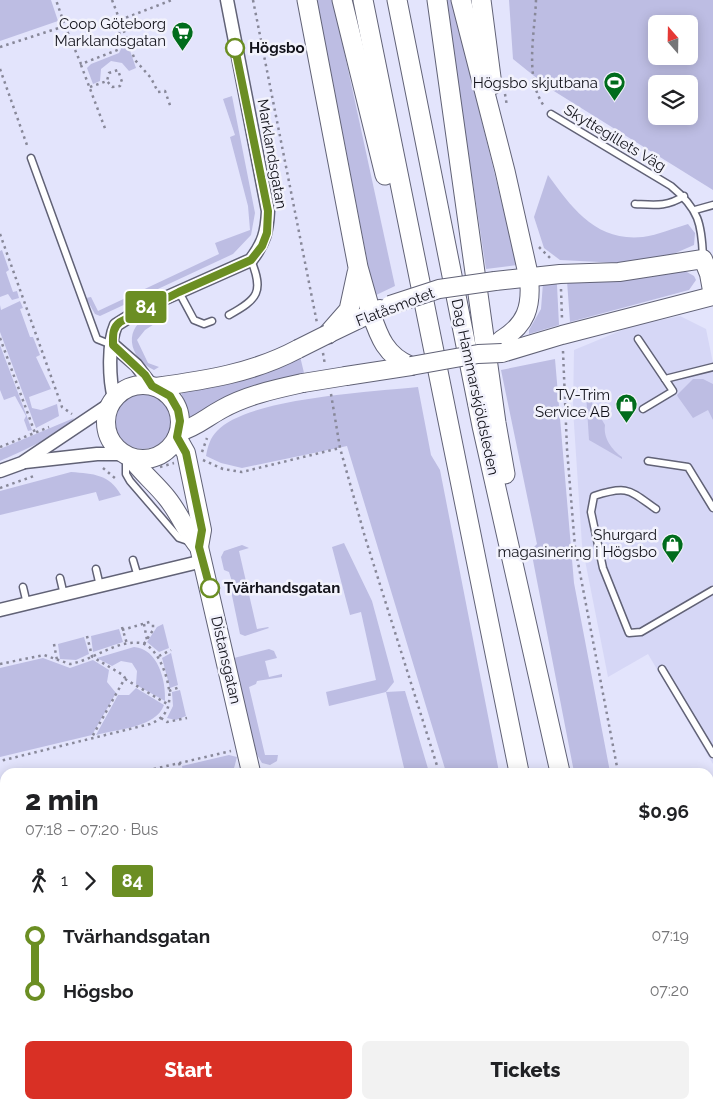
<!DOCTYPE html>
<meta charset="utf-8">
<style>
body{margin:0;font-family:Raleway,sans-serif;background:#f2f2f2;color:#202124;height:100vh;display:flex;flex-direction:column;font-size:19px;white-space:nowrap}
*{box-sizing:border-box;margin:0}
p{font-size:16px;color:#757577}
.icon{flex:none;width:28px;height:28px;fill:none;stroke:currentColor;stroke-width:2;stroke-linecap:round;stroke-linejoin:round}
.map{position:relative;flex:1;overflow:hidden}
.side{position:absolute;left:0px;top:768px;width:714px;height:341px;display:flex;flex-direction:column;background:#fff;border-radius:15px 15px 0 0;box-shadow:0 2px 12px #0003}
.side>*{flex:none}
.badge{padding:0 10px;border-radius:4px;font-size:18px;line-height:32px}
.needle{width:32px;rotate:340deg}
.tools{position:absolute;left:648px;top:15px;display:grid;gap:10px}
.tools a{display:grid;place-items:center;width:50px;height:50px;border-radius:8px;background:#fff;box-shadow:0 2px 12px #0003;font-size:25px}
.map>.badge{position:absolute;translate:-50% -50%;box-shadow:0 0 0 2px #fff}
.legs{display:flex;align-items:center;gap:8px;height:55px;padding:0 25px;font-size:16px}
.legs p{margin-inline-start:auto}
.summary{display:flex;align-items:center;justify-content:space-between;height:85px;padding:0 25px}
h1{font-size:28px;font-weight:800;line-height:38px}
.cta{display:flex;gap:10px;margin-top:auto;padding:10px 25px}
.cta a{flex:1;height:58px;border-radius:8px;background:#d93025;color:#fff;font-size:20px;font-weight:800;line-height:58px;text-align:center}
.cta a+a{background:#f2f2f2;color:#202124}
ul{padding:0 25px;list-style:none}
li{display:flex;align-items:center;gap:18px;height:55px;font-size:19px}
li i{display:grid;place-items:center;width:8px;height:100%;margin:0 6px;background:currentColor}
li i::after{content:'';width:12px;height:12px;margin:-6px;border:4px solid;border-radius:50%;background:#fff}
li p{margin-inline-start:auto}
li:first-child i{background:linear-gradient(#0000 50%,currentColor 0)}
li:last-child i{background:linear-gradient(currentColor 50%,#0000 0)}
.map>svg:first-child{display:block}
.built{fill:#d6d7f6}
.green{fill:#bdbde3;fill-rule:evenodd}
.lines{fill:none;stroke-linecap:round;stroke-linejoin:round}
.lane-casing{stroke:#616276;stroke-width:9}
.street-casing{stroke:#616276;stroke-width:15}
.secondary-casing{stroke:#616276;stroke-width:20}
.primary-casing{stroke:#616276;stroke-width:21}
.path{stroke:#889;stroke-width:2.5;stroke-dasharray:2.5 4;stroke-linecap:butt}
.lane{stroke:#fff;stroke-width:6}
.street{stroke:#fff;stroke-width:12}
.secondary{stroke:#fff;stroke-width:18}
.primary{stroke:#fff;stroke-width:19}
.secondary-bridge-casing{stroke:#616276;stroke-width:20;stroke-linecap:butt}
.secondary-bridge{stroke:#fff;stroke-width:18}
.line-1-casing{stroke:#fff;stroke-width:11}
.line-1{stroke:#6b8e23;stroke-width:8}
.stop-1-dot{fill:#fff;stroke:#6b8e23;stroke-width:2.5}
.labels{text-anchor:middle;stroke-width:5;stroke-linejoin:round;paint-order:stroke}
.poi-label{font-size:15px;fill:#13131b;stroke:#f2f2fc;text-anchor:end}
.stop-label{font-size:15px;font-weight:bold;fill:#13131b;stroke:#f2f2fc;text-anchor:start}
.street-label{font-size:15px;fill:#13131b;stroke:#f2f2fc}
</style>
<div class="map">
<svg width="713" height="1108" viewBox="0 0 713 1108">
<rect width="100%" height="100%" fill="#e3e4fc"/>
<!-- built -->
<g class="built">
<polygon points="680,316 706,329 713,363 713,764 648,654 608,677 582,545 573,409 574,350 632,326"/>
<polygon points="713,904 713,1108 703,1108 702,1104 709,1104 709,907"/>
</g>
<!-- green -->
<g class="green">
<polygon points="0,0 51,0 58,21 0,41"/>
<polygon points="317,0 333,0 395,286 374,296"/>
<polygon points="445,0 452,0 517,265 486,269"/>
<path d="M509,0H713V190L549,88L513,59ZM656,24H689V56H656ZM656,84H689V116H656Z"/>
<polygon points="126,39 136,68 129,71 122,63 111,61 101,69 100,81 93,84 87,68 91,64 119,53"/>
<polygon points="232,96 255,213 251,235 233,254 100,316 95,314 86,298 91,297 98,311 219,254 215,243 250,230 248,206 230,137 235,135 223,99"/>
<path d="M548,175C572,208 596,242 643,237C658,235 674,228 688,224L695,233L694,245L671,255L619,263L560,260L544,248L534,217Z"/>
<polygon points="2,250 9,270 6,272 13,292 17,291 19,298 12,300 8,294 0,297 0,251"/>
<polygon points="685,271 694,276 696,280 689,290 570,322 567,281 628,280"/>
<polygon points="543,283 556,283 557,285 559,325 529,334 529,330 541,309"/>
<polygon points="20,301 23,308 20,309 30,337 33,337 40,355 36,357 51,389 29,397 32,408 41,410 57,404 59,416 36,428 0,332 0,305 1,310"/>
<path d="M152,315H159L162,319L145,330L137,340L148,363L159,367L154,370C128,358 122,326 152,315Z"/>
<polygon points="0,345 32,430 28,431 24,420 26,416 15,396 4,400 0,390"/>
<polygon points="300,356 304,373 253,387 188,418 181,391"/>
<polygon points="555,359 574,583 610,772 574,772 531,550 537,544 501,370"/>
<polygon points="693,379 703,379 713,384 713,420 708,410 693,418 678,397 677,395"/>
<path d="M418,387L431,455L440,470L499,772H446L347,446L242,468L221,463L206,456C208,446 210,438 217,431C247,398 371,392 418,387Z"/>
<path d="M586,393L605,425C603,438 612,450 622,457V459L589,440Z"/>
<circle cx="143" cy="421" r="28"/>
<path d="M74,418C64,433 18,453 0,461V449Z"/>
<path d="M71,472C94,474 109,474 121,495L99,501L96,492L0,515V491Z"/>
<polygon points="344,543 372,601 394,682 386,692 405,691 429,772 405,772 386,692 329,706 326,692 376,680 361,612 350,615 332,547"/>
<polygon points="242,545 249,548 239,551 257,629 268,627 269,628 245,636 240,634 230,586 233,585 229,572 224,570 221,557 224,551"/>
<polygon points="163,624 169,648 159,652 147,642 157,627"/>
<polygon points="119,629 123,642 93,652 91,636"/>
<polygon points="84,637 89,654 76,660 60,659 58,644"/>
<path d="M134,647C158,649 166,680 165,701L138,686L136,684L137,671L132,663L121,661L112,666L97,658Z"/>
<polygon points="269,649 274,651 277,658 265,661 269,677 282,674 282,677 257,681 256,684 249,687 265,755 278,755 277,761 270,765 262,763 256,753 234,658"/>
<polygon points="171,653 178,685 170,688 162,658"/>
<polygon points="43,658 70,668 93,660 109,670 107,682 116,693 92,735 0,757 0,668"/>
<path d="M136,688L164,705C156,728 116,729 96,735L118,695H129Z"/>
<polygon points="180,690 186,716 176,720 167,718 173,706 172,692"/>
<polygon points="229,755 237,757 233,772 183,772 182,766"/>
</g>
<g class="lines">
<defs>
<g id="lane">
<path d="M551,114L671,186C699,209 702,224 703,259"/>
<polyline points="31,158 97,339 112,345"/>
<path d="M635,204C655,205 667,207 684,196"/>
<polyline points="695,210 713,205"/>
<polyline points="179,292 194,320 204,324 212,321"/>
<path d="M229,315C258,299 264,292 251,260"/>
<polyline points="638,339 665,379 713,367"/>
<polyline points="643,409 673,391 665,379"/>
<polyline points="126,457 126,474 130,481 179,538 191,542"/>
<polyline points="648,461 688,467 713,508"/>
<path d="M656,509C629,490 628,485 594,496L591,512L603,568L629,633L641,632L713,590"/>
<polyline points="133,560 138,577"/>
<polyline points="96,569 100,586"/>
<polyline points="60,578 64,595"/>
<polyline points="23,587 27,604"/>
<polyline points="662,669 713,754"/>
<polyline points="5,840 5,845"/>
<polyline points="61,1108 66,1104"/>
</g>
<g id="street">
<polyline points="113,345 136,365 152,386"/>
<path d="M114,398C109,379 108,343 116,325L143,308L251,260C264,243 267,232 268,211L227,0"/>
<polyline points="25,462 97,454 123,454"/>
<polyline points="0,471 22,463 110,404"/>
<polyline points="0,610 203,561"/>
</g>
<g id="secondary">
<polyline points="495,281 560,274 619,272 703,259 709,274 713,296"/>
<path d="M371,313C379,337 386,356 411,366"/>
<polyline points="328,334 380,309"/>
<path d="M501,340C526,325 532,307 529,278"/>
<polyline points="502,353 562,335 713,296"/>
<polyline points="346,376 411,366"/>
<circle cx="143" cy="422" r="37"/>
<path d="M156,387C206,380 253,373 298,349"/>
<path d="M179,432C195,428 207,417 222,409C247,395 276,389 303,383"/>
<polyline points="177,437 186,453 202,530 199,547"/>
<path d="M131,458C142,473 156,484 167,498C180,514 186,532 199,547L251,772"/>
<polyline points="333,1104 334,1108"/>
</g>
<g id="primary">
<polyline points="307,0 358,267 371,313"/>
<polyline points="342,0 385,175"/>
<polyline points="363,0 519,772"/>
<polyline points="397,0 482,426 560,772"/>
<polyline points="437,0 496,423 505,474"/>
<polyline points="461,0 505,171 529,278"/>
<polyline points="481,0 492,85"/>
<polyline points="328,334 349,310 357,273"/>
<polyline points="587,1104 587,1108"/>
<polyline points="623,1104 624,1108"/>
</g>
</defs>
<!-- lane casing -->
<use href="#lane" class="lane-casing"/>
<!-- street casing -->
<use href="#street" class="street-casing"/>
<!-- secondary casing -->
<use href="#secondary" class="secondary-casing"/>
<!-- primary casing -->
<use href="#primary" class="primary-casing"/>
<!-- path -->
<g class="path">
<polyline points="112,0 135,60 151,78 158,92 165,91 171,108"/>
<polyline points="253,0 317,323"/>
<path d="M536,0C535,32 524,78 544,106"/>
<polyline points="120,20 172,0"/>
<polyline points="65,26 81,64 120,49 119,34 122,27"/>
<polyline points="0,47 65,26 56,0"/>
<polyline points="81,65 106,131"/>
<polyline points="0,69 28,148"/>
<polyline points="90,87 107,81 109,73 118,70 122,82 120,86 112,87 107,81"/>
<polyline points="505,94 507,106"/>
<polyline points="0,234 62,407 72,414"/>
<polyline points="539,247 551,259"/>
<polyline points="561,289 562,318"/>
<polyline points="0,338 35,433"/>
<polyline points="563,351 567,449 575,547 618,772"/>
<polyline points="323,353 325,365"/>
<polyline points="331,394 340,448 365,537 439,772"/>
<polyline points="0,447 49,427"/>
<polyline points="202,452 207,438"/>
<polyline points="203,460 223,469 242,472 340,448"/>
<polyline points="160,467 174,463"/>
<polyline points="103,468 116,479"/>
<polyline points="0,488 34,476"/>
<polyline points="144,624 147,640"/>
<polyline points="122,627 127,644"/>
<polyline points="122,630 153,621"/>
<polyline points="87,636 92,656"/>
<polyline points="54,644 57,660"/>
<polyline points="144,644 153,630 153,621"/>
<polyline points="91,656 123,675 125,678 92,737"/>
<polyline points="159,656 171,650"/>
<path d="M0,664L44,655L70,664C94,660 115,640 141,643C159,646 172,685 169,702C168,713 160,720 150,724L0,761"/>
<polyline points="125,679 169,705"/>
<polyline points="169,691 180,687"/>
<polyline points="161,718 167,722 187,718"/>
<polyline points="179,763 182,772"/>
<polyline points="141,772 231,751"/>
<polyline points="0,791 5,806"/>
<polyline points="709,953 713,951"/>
<polyline points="0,1024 5,1023"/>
<polyline points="0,1037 5,1048"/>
<polyline points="268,1104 269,1108"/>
<polyline points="528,1104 529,1108"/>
<polyline points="690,1104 691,1108"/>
<polyline points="97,1108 114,1104"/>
<polyline points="251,1108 254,1104"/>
</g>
<!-- lane -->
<use href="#lane" class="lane"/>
<!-- street -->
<use href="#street" class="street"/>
<!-- secondary -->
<use href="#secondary" class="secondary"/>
<!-- primary -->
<use href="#primary" class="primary"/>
<defs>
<g id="secondary-bridge">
<polyline points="390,305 439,289 495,281"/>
<polyline points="298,349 328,334"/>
<polyline points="411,366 478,354 502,353"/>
<polyline points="303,383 346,376"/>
</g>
</defs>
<!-- secondary-bridge casing -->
<use href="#secondary-bridge" class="secondary-bridge-casing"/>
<!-- secondary-bridge -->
<use href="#secondary-bridge" class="secondary-bridge"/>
</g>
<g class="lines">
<defs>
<path id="line-1" d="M210,588L199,547L202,530L186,453L177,437L180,421L178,410L170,396L152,386L145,375L113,345C113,336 112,328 120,322L179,292L251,260L262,246L267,233L268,211L235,48"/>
</defs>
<!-- line-1 casing -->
<use href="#line-1" class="line-1-casing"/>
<!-- line-1 -->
<use href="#line-1" class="line-1"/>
</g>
<!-- icons -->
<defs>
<symbol id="supermarket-pin" viewBox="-11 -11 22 30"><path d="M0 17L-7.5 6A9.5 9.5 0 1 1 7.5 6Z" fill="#006c1c" stroke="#f2f2fc"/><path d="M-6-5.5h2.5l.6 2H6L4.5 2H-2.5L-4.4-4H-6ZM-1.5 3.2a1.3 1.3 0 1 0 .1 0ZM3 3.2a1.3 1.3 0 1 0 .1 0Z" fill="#fff"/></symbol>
<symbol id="stadium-pin" viewBox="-11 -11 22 30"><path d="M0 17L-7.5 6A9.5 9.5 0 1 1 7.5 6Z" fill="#006c1c" stroke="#f2f2fc"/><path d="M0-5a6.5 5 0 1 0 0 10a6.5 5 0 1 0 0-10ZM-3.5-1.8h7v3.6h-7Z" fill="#fff"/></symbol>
<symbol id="shop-pin" viewBox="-11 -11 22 30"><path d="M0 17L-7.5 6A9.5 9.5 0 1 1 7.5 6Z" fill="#006c1c" stroke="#f2f2fc"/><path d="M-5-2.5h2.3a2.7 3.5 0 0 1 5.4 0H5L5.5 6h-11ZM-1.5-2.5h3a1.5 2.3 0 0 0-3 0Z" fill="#fff"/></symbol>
</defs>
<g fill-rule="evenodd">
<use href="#supermarket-pin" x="170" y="20" width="25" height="34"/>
<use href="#stadium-pin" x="602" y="70" width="25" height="34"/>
<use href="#shop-pin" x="614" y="392" width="25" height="34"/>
<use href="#shop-pin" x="660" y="532" width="25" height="34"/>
</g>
<!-- markers -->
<g class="stop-1-dot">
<circle cx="235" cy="48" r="9"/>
<circle cx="210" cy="588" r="9"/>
</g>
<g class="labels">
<!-- poi labels -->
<g class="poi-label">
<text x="166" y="29">Coop Göteborg<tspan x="166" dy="17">Marklandsgatan</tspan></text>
<text x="598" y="88">Högsbo skjutbana</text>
<text x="610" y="400">TV-Trim<tspan x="610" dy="17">Service AB</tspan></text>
<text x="657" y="540">Shurgard<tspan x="657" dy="17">magasinering i Högsbo</tspan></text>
</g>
<!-- stop labels -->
<g class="stop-label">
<text x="249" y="53">Högsbo</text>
<text x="224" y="593">Tvärhandsgatan</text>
</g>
<!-- street labels -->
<g class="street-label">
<text transform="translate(615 138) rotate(31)" y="5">Skyttegillets Väg</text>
<text transform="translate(272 154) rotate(80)" y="5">Marklandsgatan</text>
<text transform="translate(395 307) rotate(-21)" y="5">Flatåsmotet</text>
<text transform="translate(475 387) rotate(78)" y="5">Dag Hammarskjöldsleden</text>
<text transform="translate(226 660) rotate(77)" y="5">Distansgatan</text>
</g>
</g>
</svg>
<div class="tools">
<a><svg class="needle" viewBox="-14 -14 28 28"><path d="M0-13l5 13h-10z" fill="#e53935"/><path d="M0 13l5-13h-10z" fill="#757577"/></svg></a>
<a><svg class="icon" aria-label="layers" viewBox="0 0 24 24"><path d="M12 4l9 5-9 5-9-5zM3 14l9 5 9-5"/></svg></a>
</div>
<b class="badge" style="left:146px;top:307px;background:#6b8e23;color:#fff">84</b>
<section class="side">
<div class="summary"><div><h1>2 min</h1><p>07:18 – 07:20 · Bus</p></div><b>$0.96</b></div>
<div class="legs"><svg class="icon" aria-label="walk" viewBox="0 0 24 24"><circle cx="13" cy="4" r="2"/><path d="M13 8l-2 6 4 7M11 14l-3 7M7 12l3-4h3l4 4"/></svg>1<svg class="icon" aria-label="forward" viewBox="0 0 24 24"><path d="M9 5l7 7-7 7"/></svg><b class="badge" style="background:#6b8e23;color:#fff">84</b></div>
<ul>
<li><i style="color:#6b8e23"></i><b>Tvärhandsgatan</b><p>07:19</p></li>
<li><i style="color:#6b8e23"></i><b>Högsbo</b><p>07:20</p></li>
</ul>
<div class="cta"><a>Start</a><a>Tickets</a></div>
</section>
</div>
